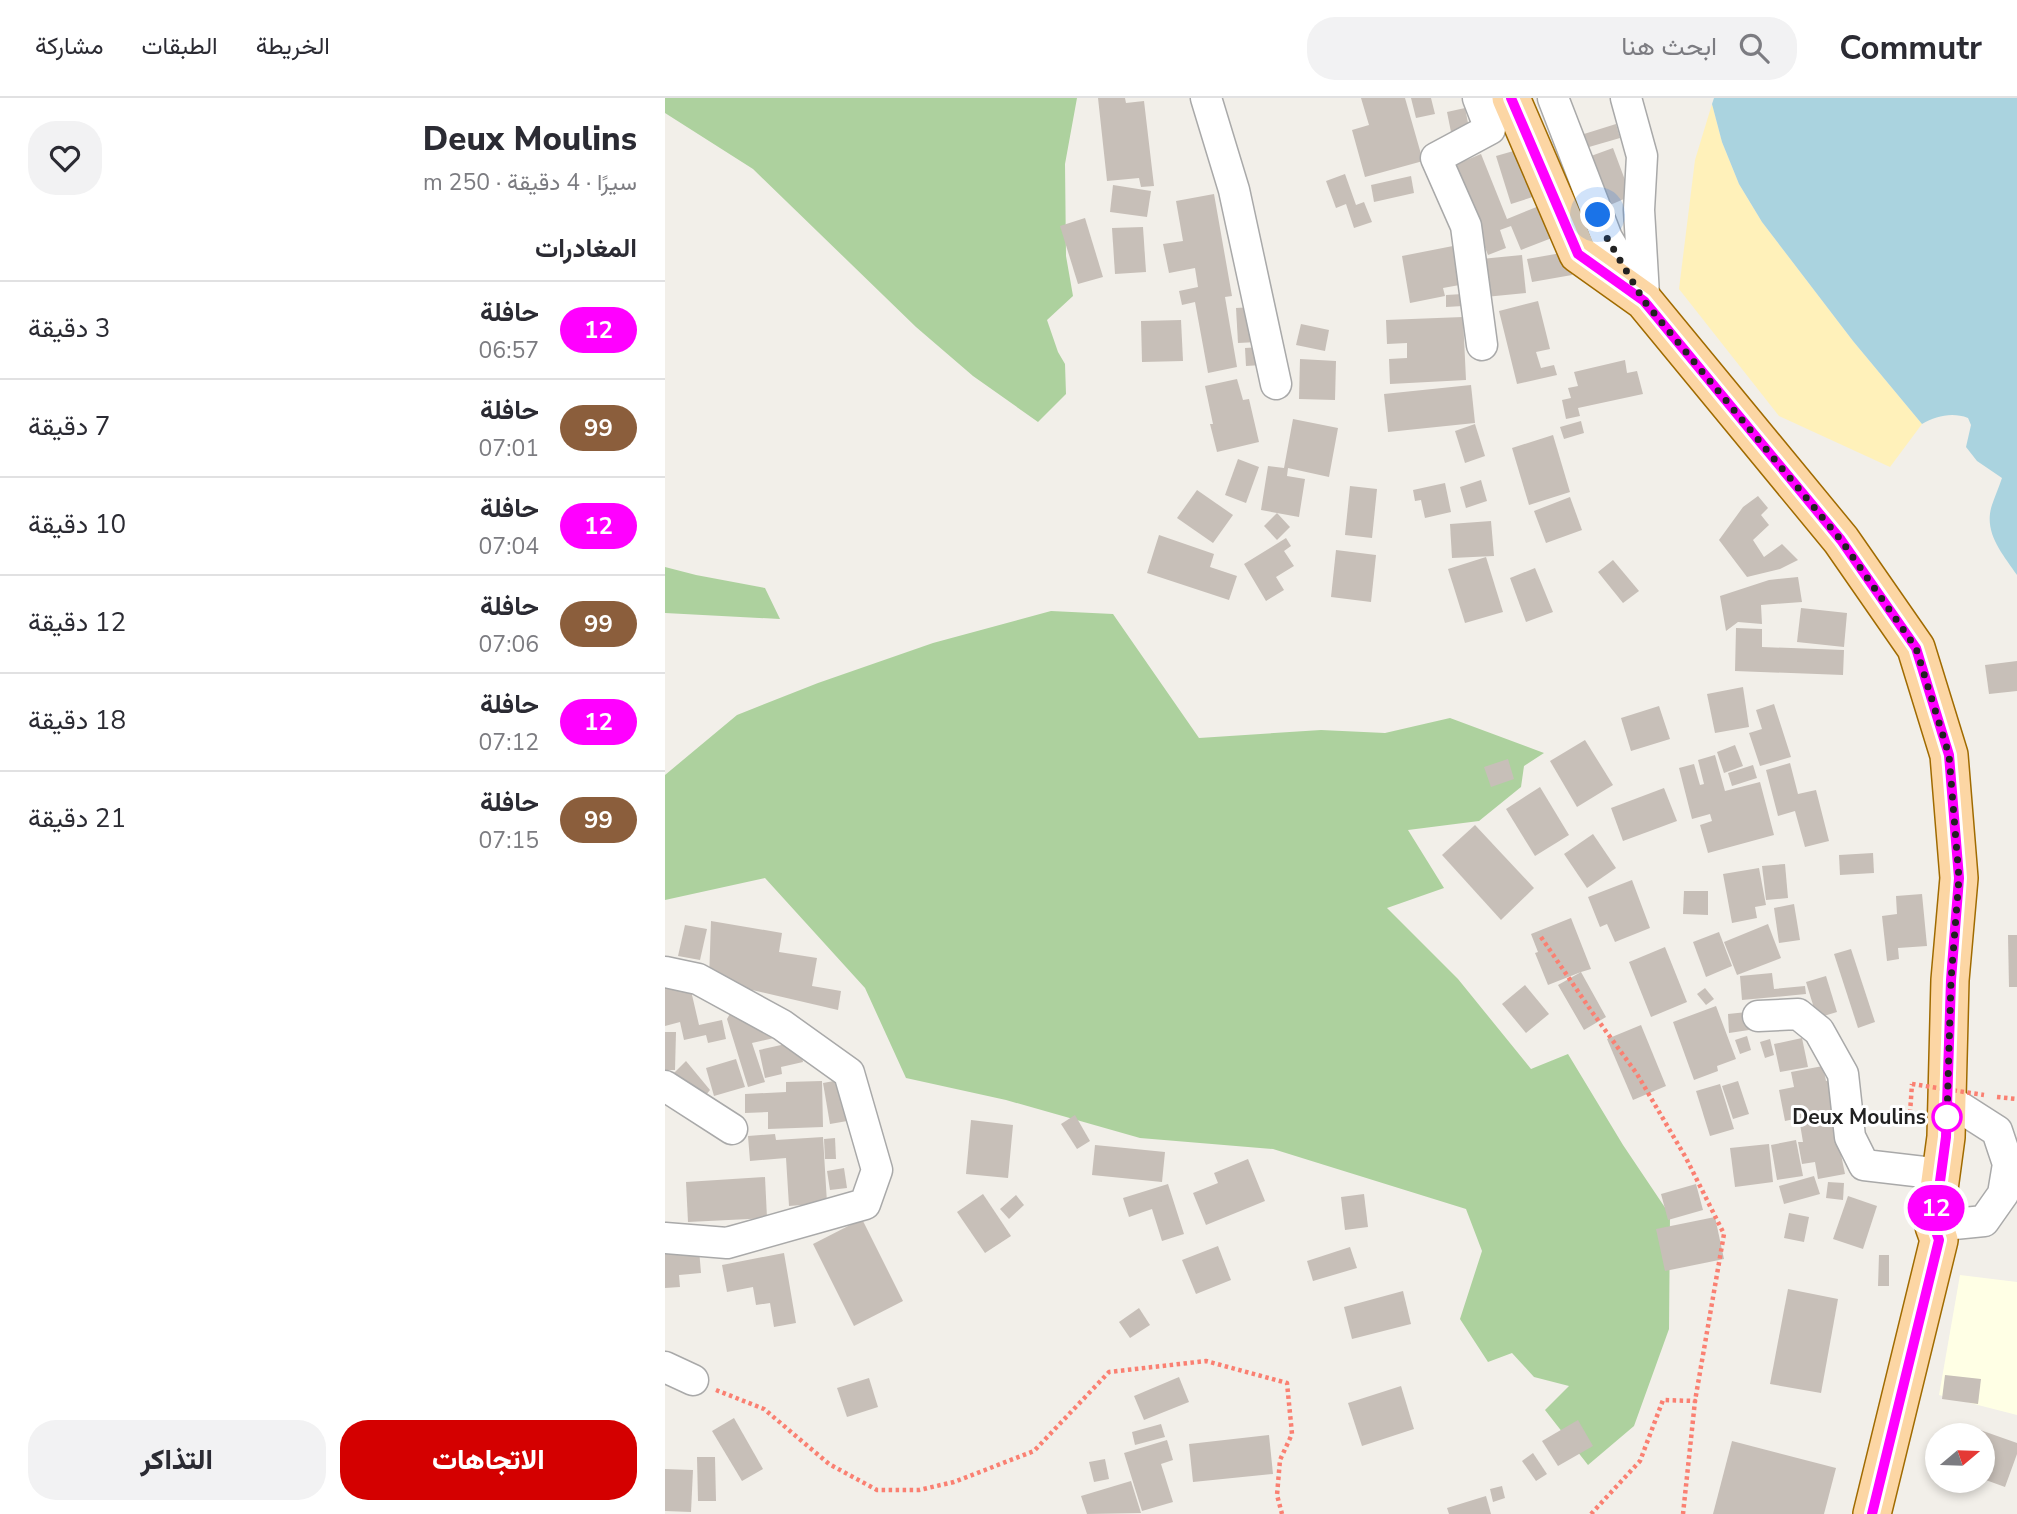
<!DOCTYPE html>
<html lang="ar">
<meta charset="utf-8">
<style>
body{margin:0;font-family:"Nunito Sans",Vazirmatn,sans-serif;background:#f2f2f3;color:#2b2b33;direction:rtl;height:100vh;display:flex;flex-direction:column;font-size:26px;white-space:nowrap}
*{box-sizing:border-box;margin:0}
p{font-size:23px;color:#7c7c81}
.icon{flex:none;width:38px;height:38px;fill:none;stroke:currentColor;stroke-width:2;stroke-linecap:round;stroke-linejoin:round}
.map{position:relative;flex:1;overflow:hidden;direction:ltr}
.details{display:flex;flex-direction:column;background:#fff;width:665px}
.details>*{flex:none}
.badge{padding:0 14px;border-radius:23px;font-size:24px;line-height:46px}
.needle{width:46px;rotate:71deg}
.tools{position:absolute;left:1260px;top:1325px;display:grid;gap:14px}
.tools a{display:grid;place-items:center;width:70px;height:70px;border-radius:50%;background:#fff;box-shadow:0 4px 10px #0003;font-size:35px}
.you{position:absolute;width:35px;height:35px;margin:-18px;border:5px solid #fff;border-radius:50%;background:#1a73e8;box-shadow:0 0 0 10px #1a73e833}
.map>.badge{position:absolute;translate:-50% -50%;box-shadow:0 0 0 4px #fff}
h2{padding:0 28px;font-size:26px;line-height:63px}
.round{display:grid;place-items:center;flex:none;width:74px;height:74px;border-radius:28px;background:#f2f2f3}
.overview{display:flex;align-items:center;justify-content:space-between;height:119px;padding:0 28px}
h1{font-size:33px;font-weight:800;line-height:52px}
.button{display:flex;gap:14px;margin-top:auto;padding:14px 28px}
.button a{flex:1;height:80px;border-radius:28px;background:#d40000;color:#fff;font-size:28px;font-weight:800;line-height:80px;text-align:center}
.button a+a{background:#f2f2f3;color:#2b2b33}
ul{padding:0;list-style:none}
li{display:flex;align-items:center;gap:21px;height:98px;padding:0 28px;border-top:2px solid #e1e1e2}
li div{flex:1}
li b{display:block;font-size:26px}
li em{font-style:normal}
li .badge{min-width:77px;font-weight:700;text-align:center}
header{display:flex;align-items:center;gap:42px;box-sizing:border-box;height:98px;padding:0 35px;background:#fff;border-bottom:2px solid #e1e1e2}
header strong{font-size:33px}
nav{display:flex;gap:38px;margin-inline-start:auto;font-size:24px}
.search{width:490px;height:63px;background:#f2f2f3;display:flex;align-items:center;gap:18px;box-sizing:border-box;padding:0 24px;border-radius:28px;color:#7c7c81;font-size:26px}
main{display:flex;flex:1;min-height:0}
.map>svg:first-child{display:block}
.education{fill:#ffffe5}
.forest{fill:#add19e}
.sand{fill:#fff1ba}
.water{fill:#aad3df}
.building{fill:#c7bfb8}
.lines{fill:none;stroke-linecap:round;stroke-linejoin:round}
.minor-casing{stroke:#a9a9a9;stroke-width:33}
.major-casing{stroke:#a06b00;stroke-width:40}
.path{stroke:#fa8072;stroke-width:4.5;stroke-dasharray:3.5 3.5;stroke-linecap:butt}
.minor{stroke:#fff;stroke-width:30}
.major{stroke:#fcd6a4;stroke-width:37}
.path-bridge{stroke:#fa8072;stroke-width:4.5;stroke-dasharray:3.5 3.5;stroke-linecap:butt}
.line-casing{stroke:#fff;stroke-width:16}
.line{stroke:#f0f;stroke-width:10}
.walk{stroke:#222;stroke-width:7;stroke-dasharray:0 12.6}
.stop-dot{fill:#fff;stroke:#f0f;stroke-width:3.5}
.labels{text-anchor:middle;stroke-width:6;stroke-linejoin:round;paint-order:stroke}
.stop-label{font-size:21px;font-weight:bold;fill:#222;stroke:#fff;text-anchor:end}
</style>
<header>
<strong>Commutr</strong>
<div class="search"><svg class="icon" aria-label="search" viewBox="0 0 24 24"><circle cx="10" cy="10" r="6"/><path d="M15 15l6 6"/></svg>ابحث هنا</div>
<nav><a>الخريطة</a><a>الطبقات</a><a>مشاركة</a></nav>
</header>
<main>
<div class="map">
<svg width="1352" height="1416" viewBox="0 0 1352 1416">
<rect width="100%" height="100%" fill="#f2efe9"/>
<!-- education -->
<polygon class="education" points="1295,1177 1352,1184 1352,1317 1274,1297"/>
<!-- forest -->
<g class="forest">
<polygon points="0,0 412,0 400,66 401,158 408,198 382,222 393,254 400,266 401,296 373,324 308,278 251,229 88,71 0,15"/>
<polygon points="0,469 31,477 100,490 115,521 0,515"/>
<polygon points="386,513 448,516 534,640 656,632 720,635 785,620 879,655 859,668 856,689 814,723 743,732 779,790 722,810 793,881 866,971 903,956 958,1047 1005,1117 1004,1231 969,1328 923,1367 880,1312 904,1288 869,1279 847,1255 823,1264 795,1221 817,1153 801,1111 608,1051 475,1040 341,1002 241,980 200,890 100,780 0,802 0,677 72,617 153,585 268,545"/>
</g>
<!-- sand -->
<polygon class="sand" points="1047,6 1057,44 1074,86 1097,124 1188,243 1257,326 1225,369 1114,318 1014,191 1030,62"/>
<!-- water -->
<path class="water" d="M1049,0H1352V477C1337,455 1318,434 1327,407C1330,398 1334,389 1337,380L1312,363L1301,349L1306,327L1303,320C1287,314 1271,318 1257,326L1188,243L1097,124L1074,86L1057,44L1047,6Z"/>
<!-- building -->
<g class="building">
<polygon points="433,0 460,0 461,5 479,3 489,88 476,89 474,80 442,83"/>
<polygon points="696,0 740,0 758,63 700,79 687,32 704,27"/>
<polygon points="746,0 766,0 770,16 751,20"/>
<polygon points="800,10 805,35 787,39 782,14"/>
<polygon points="951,26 955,40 924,49 919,36"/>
<polygon points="859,50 874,97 846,106 831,58"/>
<polygon points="948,50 966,98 945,107 926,58"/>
<polygon points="816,56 842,121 879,106 892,138 856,152 846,128 835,132 841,150 823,157 787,68"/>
<polygon points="680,76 691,107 699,104 707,124 689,130 681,106 671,110 661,83"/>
<polygon points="746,78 749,95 709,104 706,87"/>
<polygon points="448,87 486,93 482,119 445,114"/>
<polygon points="549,96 567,198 560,199 572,269 543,275 530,204 517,207 514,193 533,189 530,170 504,175 498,146 518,143 511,103"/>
<polygon points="420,120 438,179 413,186 395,128"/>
<polygon points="478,129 481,174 450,176 447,130"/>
<polygon points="793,147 800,186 778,190 780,198 745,205 737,158"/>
<polygon points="902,154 907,177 867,184 862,161"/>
<polygon points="857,157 861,195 820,199 816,161"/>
<polygon points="798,196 798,208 781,209 781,197"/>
<polygon points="873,203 885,251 871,254 876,270 889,267 892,277 852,286 834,213"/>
<polygon points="589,209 592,244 573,245 571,210"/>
<polygon points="798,219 801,282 725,286 724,261 742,260 742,245 722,246 721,222"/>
<polygon points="516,222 518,263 477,264 476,223"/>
<polygon points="636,226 664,232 660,253 631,247"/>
<polygon points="596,249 597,267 581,268 580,250"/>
<polygon points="635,261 671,263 670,302 634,301"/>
<polygon points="960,262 962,275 972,273 978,296 913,310 915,318 901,321 897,302 906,300 903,290 913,288 909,274"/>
<polygon points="572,281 578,302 584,301 594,344 552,354 545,326 548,326 540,288"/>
<polygon points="806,287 810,325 723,334 719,296"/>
<polygon points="628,321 673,330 664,379 623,370 622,378 640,381 634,419 596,412 603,368 619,370"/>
<polygon points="916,323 919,335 899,341 895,329"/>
<polygon points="810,326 820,358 800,365 790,333"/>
<polygon points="888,337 905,394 864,407 847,350"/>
<polygon points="573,361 594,369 581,405 560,397"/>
<polygon points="816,382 822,403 801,410 795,389"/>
<polygon points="780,385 786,414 760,420 756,402 750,403 748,392"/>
<polygon points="685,388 712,391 707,440 680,437"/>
<polygon points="532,392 568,417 548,445 512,420"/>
<polygon points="1093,398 1103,410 1096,417 1104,427 1088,442 1099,459 1117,446 1133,462 1115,471 1082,479 1054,442 1078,409"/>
<polygon points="905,399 917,432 881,445 869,413"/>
<polygon points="612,415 625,429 612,442 599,428"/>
<polygon points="826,423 829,458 787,460 785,426"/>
<polygon points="494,437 549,456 545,469 572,478 564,502 482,475"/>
<polygon points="621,440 626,448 619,453 629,468 611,479 619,492 601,503 579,466"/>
<polygon points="671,452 711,457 706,504 666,499"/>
<polygon points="821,459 838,514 800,525 783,471"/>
<polygon points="948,462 974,493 958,505 933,474"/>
<polygon points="870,470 888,514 861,524 845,480"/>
<polygon points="1133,479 1137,504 1096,507 1097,526 1073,524 1061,533 1055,498 1104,482"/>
<polygon points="1136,510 1182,515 1179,549 1132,544"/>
<polygon points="1071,530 1097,531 1097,549 1179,552 1178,577 1070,573"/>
<polygon points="1352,563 1352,593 1324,596 1320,567"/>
<polygon points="1078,589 1084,629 1050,635 1042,596"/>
<polygon points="1109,606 1126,659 1095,668 1084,635 1097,631 1091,612"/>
<polygon points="994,608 1005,641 966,653 956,620"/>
<polygon points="920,642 948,687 912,709 885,663"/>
<polygon points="1070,647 1078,668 1059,675 1052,654"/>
<polygon points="1050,657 1060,693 1095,684 1109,737 1043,755 1035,727 1047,723 1045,716 1027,721 1014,670 1029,666 1035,687 1039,686 1033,662"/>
<polygon points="843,661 849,681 826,689 819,669"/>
<polygon points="1125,665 1133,696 1151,692 1164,743 1140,749 1130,713 1113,718 1101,672"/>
<polygon points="1088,667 1092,680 1067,688 1063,675"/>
<polygon points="875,689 904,737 870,758 841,711"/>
<polygon points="999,690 1012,723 958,743 946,710"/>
<polygon points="810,727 869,790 836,822 777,757"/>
<polygon points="928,736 951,770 922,790 899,756"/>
<polygon points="1208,755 1209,775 1175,777 1174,757"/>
<polygon points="1120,766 1123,800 1101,802 1097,768"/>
<polygon points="1094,770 1101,807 1090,809 1092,820 1067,825 1058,776"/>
<polygon points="967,782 985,830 950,844 942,826 935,829 923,799"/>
<polygon points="1019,793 1043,793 1043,817 1018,816"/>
<polygon points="1257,796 1262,848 1233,850 1234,861 1222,863 1217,818 1232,816 1231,798"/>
<polygon points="1129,806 1135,842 1114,845 1109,810"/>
<polygon points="906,820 926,871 916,874 941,919 919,932 893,887 916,874 883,887 870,855 873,854 866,836"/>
<polygon points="46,823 117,835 114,854 152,860 147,888 176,893 173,912 44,882"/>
<polygon points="1103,826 1116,860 1072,877 1059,844"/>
<polygon points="20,827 42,831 35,862 13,858"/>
<polygon points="1054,834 1067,868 1041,879 1028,844"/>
<polygon points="1343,837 1352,837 1352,889 1344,889"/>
<polygon points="1000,849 1022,904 986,919 964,864"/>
<polygon points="1186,851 1210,924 1193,930 1169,856"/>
<polygon points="1107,875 1109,891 1140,888 1141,896 1077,902 1075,878"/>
<polygon points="1161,878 1172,914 1152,920 1141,884"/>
<polygon points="24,884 34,927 57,922 61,941 43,945 41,937 19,942 15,924 0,928 0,890"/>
<polygon points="860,887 884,916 861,935 837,906"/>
<polygon points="1040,890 1049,901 1041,907 1032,896"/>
<polygon points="1051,908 1071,961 1052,968 1053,973 1029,982 1008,924"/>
<polygon points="67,912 118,938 87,945 100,984 83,989 62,921"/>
<polygon points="1082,914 1084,932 1064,935 1063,916"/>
<polygon points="976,927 1001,988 968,1002 942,941"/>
<polygon points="0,934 11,934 10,972 0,972"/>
<polygon points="1082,938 1086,952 1075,956 1070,942"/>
<polygon points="1137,940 1143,969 1115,974 1109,946"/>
<polygon points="1105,941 1109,957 1100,960 1095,944"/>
<polygon points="134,943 138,964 116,969 117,976 100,980 94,952"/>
<polygon points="71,961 80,989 49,998 41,970"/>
<polygon points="21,963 45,992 32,1008 5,979"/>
<polygon points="1158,968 1161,983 1173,981 1177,1000 1165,1002 1180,1076 1153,1081 1150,1064 1137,1066 1133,1044 1138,1044 1134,1020 1120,1023 1114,992 1129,989 1126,974"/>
<polygon points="180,981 188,1022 165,1026 158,985"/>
<polygon points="157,983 158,1029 103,1031 103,1014 80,1015 80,996 121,994 121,984"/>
<polygon points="1073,983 1084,1016 1068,1021 1057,988"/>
<polygon points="1055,986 1069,1031 1045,1038 1031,993"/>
<polygon points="410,1017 425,1043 412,1051 396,1026"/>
<polygon points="306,1022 348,1027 343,1080 301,1076"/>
<polygon points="110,1036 111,1042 158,1039 162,1105 124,1108 121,1060 85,1063 83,1038"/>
<polygon points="170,1040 171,1061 160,1061 159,1041"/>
<polygon points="1131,1042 1138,1078 1112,1082 1106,1047"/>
<polygon points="1104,1046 1108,1084 1070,1089 1065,1050"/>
<polygon points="430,1047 500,1054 497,1084 427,1077"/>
<polygon points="583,1061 600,1103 541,1127 528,1095 553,1085 549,1075"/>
<polygon points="179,1070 182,1090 165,1092 162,1073"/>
<polygon points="1149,1078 1155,1096 1119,1106 1114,1088"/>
<polygon points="100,1079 102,1120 23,1124 21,1084"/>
<polygon points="1163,1084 1179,1085 1178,1102 1161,1100"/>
<polygon points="503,1086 519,1136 497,1143 487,1111 464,1119 458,1100"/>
<polygon points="1031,1086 1038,1112 1003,1122 996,1096"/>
<polygon points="318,1096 346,1138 320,1155 292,1114"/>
<polygon points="699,1096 703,1129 680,1132 676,1099"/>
<polygon points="351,1097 359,1107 344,1121 335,1111"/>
<polygon points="1183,1098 1212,1108 1198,1151 1168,1141"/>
<polygon points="1124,1115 1144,1119 1139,1144 1119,1140"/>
<polygon points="1050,1119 1059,1161 1000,1173 991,1131"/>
<polygon points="197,1121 238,1203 189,1228 148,1146"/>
<polygon points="0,1143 34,1151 36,1175 14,1177 15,1189 0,1190"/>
<polygon points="553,1148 566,1182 531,1196 517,1162"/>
<polygon points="685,1149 692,1170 648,1183 642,1163"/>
<polygon points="119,1155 131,1225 109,1229 105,1205 91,1207 88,1189 62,1194 57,1167"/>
<polygon points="1214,1157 1224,1157 1224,1188 1213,1188"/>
<polygon points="1123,1191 1173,1201 1156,1295 1105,1286"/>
<polygon points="738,1193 746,1226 687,1241 679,1209"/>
<polygon points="474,1210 485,1227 465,1240 454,1224"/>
<polygon points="1280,1277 1316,1281 1313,1306 1277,1301"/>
<polygon points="514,1279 524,1304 479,1322 469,1298"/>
<polygon points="204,1280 213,1309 182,1319 172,1290"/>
<polygon points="736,1288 749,1331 697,1348 683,1305"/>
<polygon points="69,1320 98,1371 77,1383 47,1333"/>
<polygon points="913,1322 928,1348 893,1368 877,1343"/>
<polygon points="496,1326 500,1339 470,1347 467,1334"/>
<polygon points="1301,1327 1352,1345 1352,1356 1340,1389 1318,1381 1318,1337 1298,1337"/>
<polygon points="604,1337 608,1376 528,1384 524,1346"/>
<polygon points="502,1342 508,1362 496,1366 508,1404 477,1413 459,1355"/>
<polygon points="1067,1343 1171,1370 1159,1416 1048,1416"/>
<polygon points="868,1355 882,1376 871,1383 857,1363"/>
<polygon points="32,1359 50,1359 51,1403 33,1403"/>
<polygon points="440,1361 444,1381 429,1384 424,1364"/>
<polygon points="0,1371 28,1372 26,1414 0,1413"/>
<polygon points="466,1383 476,1415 422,1416 416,1398"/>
<polygon points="837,1388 840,1400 828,1404 825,1391"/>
<polygon points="821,1398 826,1416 784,1416 782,1410"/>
</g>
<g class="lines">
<defs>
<g id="minor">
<polyline points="541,0 569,92 611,286"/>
<polyline points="813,0 825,31 771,60 801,128 817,247"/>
<polyline points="888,0 942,140 978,200"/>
<polyline points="961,0 977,58 974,112 979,197"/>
<polyline points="0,874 33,881 117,927 184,975 212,1072 200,1106 62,1145 0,1140"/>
<polyline points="1093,918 1133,916 1154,933 1178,976 1185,1039 1199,1067 1276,1076"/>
<polyline points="0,988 67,1031"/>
<polyline points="1269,1128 1319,1123 1338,1096 1343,1066 1332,1033 1282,1001"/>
<polyline points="0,1269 28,1282"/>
</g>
<polyline id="major" points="846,0 913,156 979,203 1176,442 1251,550 1284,657 1294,780 1285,882 1281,1039 1269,1128 1274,1142 1207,1416"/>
</defs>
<!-- minor casing -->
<use href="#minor" class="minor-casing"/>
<!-- major casing -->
<use href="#major" class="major-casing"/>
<!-- path -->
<g class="path">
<polyline points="876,839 927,914 972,976 1021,1060 1059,1136 1030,1303"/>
<polyline points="1332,999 1352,1001"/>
<polyline points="1245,1015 1247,986"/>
<polyline points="51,1292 99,1311 164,1366 212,1392 254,1392 289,1384 369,1353 444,1274 541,1263 622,1285 627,1336 615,1362 612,1397 617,1416"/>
<polyline points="926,1416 975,1363 998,1302 1030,1303 1018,1416"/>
</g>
<!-- minor -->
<use href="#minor" class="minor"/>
<!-- major -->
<use href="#major" class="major"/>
<!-- path-bridge -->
<polyline class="path-bridge" points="1247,986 1319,997"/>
</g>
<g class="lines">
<defs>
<polyline id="line" points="846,0 913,156 979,203 1176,442 1251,550 1284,657 1294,780 1286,882 1281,1039 1269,1128 1274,1142 1207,1416"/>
</defs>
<!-- line casing -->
<use href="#line" class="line-casing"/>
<!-- line -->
<use href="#line" class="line"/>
<!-- walk -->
<polyline class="walk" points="933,117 942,140 979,203 1176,442 1251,550 1284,657 1294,780 1286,882 1282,1019"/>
</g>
<!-- markers -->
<circle class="stop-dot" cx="1282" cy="1019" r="14"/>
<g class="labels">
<!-- stop labels -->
<g class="stop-label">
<text x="1261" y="1026">Deux Moulins</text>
</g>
</g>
</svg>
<div class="tools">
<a><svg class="needle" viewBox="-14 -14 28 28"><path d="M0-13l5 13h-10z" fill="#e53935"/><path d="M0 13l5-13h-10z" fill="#7c7c81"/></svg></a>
</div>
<div class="you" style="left:933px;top:117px"></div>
<b class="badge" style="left:1271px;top:1110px;background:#f0f;color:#fff">12</b>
</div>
<section class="details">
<div class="overview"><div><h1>Deux Moulins</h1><p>سيرًا · 4 دقيقة · 250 m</p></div><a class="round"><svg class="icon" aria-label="heart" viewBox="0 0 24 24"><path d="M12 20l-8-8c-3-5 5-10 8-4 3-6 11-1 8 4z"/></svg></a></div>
<h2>المغادرات</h2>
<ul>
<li><span class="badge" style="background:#f0f;color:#fff">12</span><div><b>حافلة</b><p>06:57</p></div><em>3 دقيقة</em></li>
<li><span class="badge" style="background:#8b5e3c;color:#fff">99</span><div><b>حافلة</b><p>07:01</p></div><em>7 دقيقة</em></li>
<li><span class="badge" style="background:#f0f;color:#fff">12</span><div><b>حافلة</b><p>07:04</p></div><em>10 دقيقة</em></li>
<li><span class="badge" style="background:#8b5e3c;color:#fff">99</span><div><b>حافلة</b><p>07:06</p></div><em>12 دقيقة</em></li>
<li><span class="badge" style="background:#f0f;color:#fff">12</span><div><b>حافلة</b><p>07:12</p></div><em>18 دقيقة</em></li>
<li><span class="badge" style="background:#8b5e3c;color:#fff">99</span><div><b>حافلة</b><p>07:15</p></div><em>21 دقيقة</em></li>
</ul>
<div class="button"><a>الاتجاهات</a><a>التذاكر</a></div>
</section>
</main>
